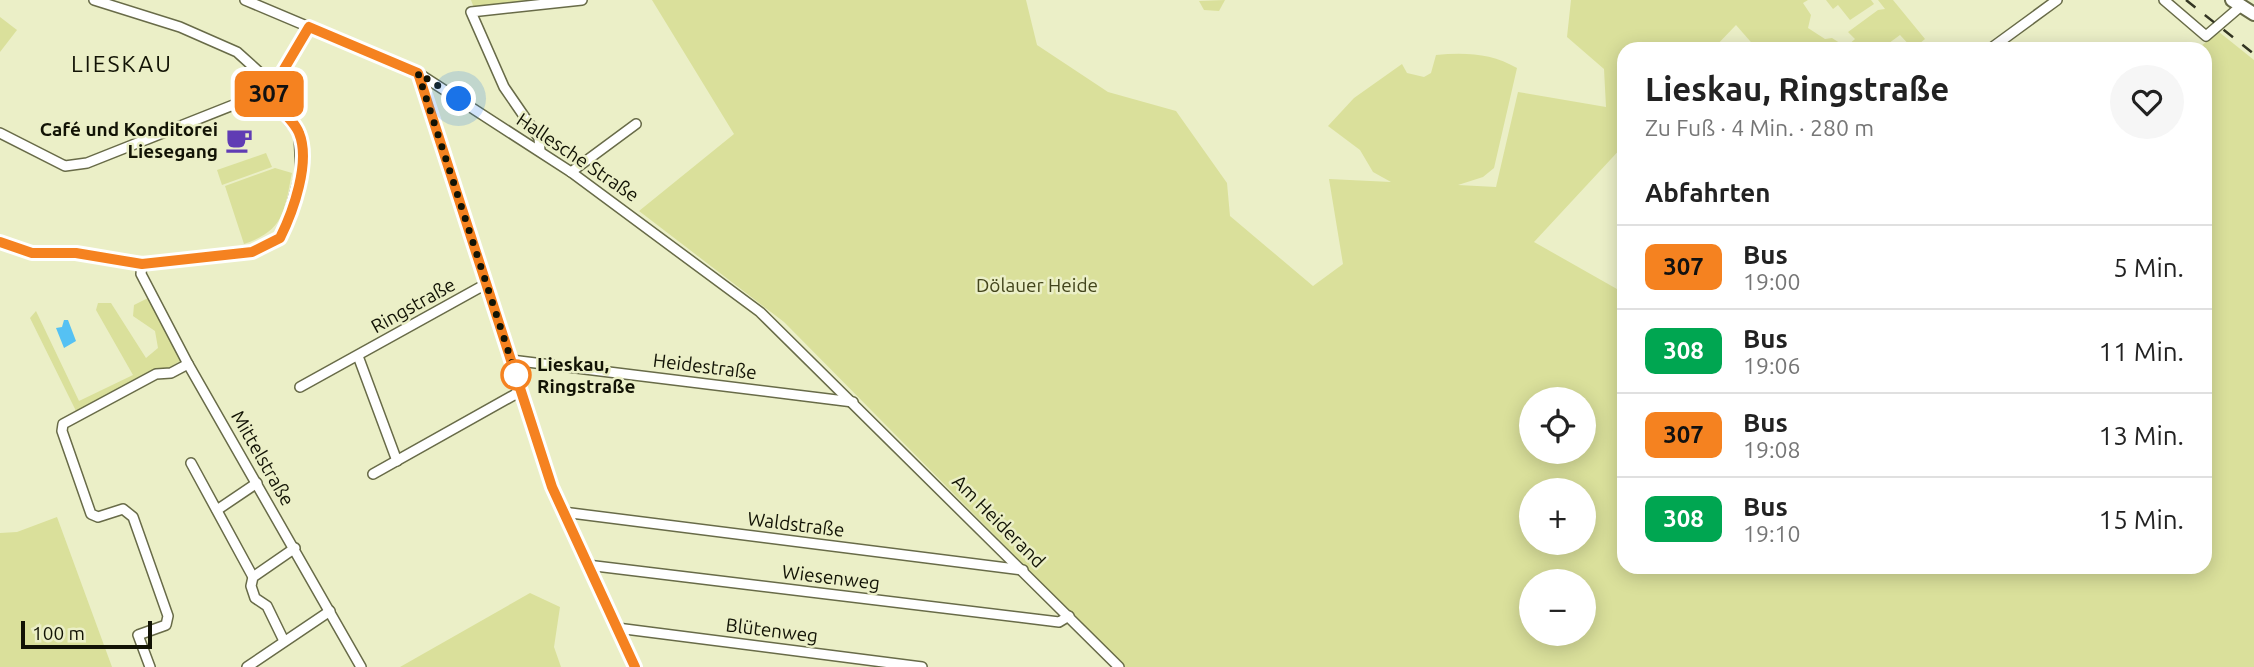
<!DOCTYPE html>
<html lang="de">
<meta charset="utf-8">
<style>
body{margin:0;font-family:Ubuntu,sans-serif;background:#f6f6f6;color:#222;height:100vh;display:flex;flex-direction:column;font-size:26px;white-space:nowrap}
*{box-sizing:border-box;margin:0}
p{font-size:23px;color:#767676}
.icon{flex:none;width:38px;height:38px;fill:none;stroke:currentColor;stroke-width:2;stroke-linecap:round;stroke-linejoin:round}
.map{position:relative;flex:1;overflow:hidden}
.sheet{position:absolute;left:1617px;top:42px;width:595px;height:532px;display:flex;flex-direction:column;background:#fff;border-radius:21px;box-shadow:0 4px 18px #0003}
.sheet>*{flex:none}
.badge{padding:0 14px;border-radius:10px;font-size:24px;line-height:46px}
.buttons{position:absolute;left:1519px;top:387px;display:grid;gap:14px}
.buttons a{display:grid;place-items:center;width:77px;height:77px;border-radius:50%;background:#fff;box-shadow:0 4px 18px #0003;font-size:35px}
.scale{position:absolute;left:21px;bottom:18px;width:131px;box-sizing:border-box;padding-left:7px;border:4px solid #121305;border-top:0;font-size:19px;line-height:24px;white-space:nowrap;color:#121305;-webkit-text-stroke:5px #ebefc7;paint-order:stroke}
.you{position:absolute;width:35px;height:35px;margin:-18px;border:5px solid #fff;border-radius:50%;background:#1a73e8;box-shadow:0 0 0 10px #1a73e833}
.map>.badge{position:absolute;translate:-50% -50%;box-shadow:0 0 0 4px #fff}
h2{padding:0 28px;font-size:26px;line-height:63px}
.round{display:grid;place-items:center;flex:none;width:74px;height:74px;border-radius:37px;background:#f6f6f6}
.head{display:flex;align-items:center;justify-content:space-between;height:119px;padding:0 28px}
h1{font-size:33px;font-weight:700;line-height:52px}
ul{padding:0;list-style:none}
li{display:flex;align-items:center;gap:21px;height:84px;padding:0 28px;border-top:2px solid #e0e0e0}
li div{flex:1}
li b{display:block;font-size:26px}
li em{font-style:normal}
li .badge{min-width:77px;font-weight:700;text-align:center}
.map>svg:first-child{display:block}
.green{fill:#dae09b;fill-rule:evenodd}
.water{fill:#55c1f3}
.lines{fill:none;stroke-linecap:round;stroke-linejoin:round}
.street-casing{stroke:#686b48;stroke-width:12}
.secondary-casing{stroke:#686b48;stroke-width:16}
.street{stroke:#fff;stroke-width:9}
.secondary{stroke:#fff;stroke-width:12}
.rail{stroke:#333523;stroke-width:2.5;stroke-dasharray:12 12;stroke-linecap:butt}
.line-casing{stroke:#fff;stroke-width:16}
.line{stroke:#f58220;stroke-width:10}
.walk{stroke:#121305;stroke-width:7;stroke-dasharray:0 12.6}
.stop-dot{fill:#fff;stroke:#f58220;stroke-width:3.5}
.labels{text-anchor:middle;stroke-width:5;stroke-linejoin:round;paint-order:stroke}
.poi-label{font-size:19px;font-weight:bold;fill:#121305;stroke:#ebefc7;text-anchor:end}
.street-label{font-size:19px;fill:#121305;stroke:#ebefc7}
.park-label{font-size:19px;fill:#42441b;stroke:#ebefc7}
.stop-label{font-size:19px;font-weight:bold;fill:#121305;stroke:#ebefc7;text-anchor:start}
.quarter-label{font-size:23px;letter-spacing:2px;fill:#121305;stroke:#ebefc7}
</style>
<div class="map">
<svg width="2254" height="667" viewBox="0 0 2254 667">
<rect width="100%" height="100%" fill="#ebefc7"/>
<!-- green -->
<g class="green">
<polygon points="471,0 526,0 527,2 474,8"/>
<path d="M652,0H1026L1037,45L1108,92L1176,111L1227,183L1230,216L1313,286L1343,264L1329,179L1391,182L1373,172L1360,150L1328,126L1354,98L1402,64L1407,73L1424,77L1431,73L1436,55C1464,52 1492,53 1517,68L1494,168L1483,177L1458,185L1496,187L1518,92L1606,107L1604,69L1567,37L1571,0H1808L1803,3L1811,15L1808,28L1825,39L1832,38L1846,47L1855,39L1848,32L1878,10L1885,9L1878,0H1893L1925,39L1913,49L1900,35L1881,49H1757L1736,25L1713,49H1624V145L1534,242L1624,293V567H2205V49H2197L2219,32L2254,60V667H1125L784,322L639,211L734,134ZM1531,399H1584V452H1531ZM1531,490H1584V542H1531ZM1531,581H1584V634H1531Z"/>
<polygon points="1225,0 1219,11 1204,10 1199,1"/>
<polygon points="1826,0 1871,0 1874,4 1850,20 1838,5 1833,9"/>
<polygon points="0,17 17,30 0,52"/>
<polygon points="266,153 272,167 222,185 217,170"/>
<path d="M275,168L292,173C284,211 285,230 244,244L225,186Z"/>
<polygon points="148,298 182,360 165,370 154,371 76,411 30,318 36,311 79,401 133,375 96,310 98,303 111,303 146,358 158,348 155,331 133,316 134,305"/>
<polygon points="57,517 112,667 0,667 0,533 17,532"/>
<polygon points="530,593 560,607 554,647 561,667 400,667"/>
</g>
<!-- water -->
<polygon class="water" points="64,320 68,320 76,341 64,348 56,328 62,327"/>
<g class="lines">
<defs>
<g id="street">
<polyline points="245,0 418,73 571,172 760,312 1119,667"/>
<polyline points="2164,0 2206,36 2241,6"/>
<polyline points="1990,49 2057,0"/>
<polyline points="418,73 552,487 635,667"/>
<polyline points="268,96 309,27"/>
<polyline points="0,133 65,166 87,163 256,96 268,96"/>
<polyline points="540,151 539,138 504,87 471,12 582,0"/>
<polyline points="571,172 636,124"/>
<polyline points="0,242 32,253 76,253 142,264 252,252 280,238 286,226 301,172 299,133 268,96 258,71 237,52 180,27 94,0"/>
<polyline points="142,264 141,274 188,364 361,667"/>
<polyline points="358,356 397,461"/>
<polyline points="511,360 853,402"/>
<polyline points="300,387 486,284"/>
<polyline points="191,463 253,577"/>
<polyline points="373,474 521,391"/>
<polyline points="217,510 257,483"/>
<polyline points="563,512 1023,570"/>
<polyline points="587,565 1059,622 1069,616"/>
<polyline points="617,628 922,667"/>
<polyline points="284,641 267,606 255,598 251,586 253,577 295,548"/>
<polyline points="150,667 138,635 166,625 168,616 133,517 123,509 98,517 91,514 62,431 63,424 156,374 171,373 188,364"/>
<polyline points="247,667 330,611"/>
</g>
<polyline id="secondary" points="2232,0 2254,14"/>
</defs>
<!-- street casing -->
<use href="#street" class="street-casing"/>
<!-- secondary casing -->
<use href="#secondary" class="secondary-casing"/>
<!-- street -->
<use href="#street" class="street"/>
<!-- secondary -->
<use href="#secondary" class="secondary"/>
<!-- rail -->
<polyline class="rail" points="2186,0 2254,54"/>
</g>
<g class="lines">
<defs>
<path id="line" d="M0,242L32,253H76L142,264L252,252L280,238C293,212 311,162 299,133C294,120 277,107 268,96L309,27L418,73L552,487L635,667"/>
</defs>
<!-- line casing -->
<use href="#line" class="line-casing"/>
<!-- line -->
<use href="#line" class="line"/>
<!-- walk -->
<polyline class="walk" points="459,99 418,73 516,375"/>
</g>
<!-- icons -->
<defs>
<symbol id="cafe-bare" viewBox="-9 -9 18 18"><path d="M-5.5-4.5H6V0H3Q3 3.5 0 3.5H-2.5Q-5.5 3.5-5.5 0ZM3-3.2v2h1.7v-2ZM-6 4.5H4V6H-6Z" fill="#603cb4" stroke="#ebefc7" stroke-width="2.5" paint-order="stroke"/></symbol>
</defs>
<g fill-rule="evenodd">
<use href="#cafe-bare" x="220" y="121" width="38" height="38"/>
</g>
<!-- markers -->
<circle class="stop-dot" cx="516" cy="375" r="14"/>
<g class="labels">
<!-- poi labels -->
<g class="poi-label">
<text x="218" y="136">Café und Konditorei<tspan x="218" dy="22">Liesegang</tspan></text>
</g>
<!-- street labels -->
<g class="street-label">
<text transform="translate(578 157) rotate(34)" y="7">Hallesche Straße</text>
<text transform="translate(413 305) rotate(-29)" y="7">Ringstraße</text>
<text transform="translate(705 366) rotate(7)" y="7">Heidestraße</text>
<text transform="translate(263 458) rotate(60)" y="7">Mittelstraße</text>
<text transform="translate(999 521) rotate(45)" y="7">Am Heiderand</text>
<text transform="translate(796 524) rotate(7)" y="7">Waldstraße</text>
<text transform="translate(831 577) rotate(7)" y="7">Wiesenweg</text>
<text transform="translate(772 630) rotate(7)" y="7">Blütenweg</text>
</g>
<!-- park labels -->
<g class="park-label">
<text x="1037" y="292">Dölauer Heide</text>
</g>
<!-- stop labels -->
<g class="stop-label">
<text x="537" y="371">Lieskau,<tspan x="537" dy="22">Ringstraße</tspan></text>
</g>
<!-- quarter labels -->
<g class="quarter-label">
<text x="122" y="72">LIESKAU</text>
</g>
</g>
</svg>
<div class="buttons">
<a><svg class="icon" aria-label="locate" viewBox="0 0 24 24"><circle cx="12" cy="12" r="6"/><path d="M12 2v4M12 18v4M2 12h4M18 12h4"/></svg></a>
<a>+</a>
<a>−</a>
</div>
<div class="scale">100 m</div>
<div class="you" style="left:459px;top:99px"></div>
<b class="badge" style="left:269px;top:94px;background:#f58220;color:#111">307</b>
<section class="sheet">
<div class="head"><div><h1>Lieskau, Ringstraße</h1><p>Zu Fuß · 4 Min. · 280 m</p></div><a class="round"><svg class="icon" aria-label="heart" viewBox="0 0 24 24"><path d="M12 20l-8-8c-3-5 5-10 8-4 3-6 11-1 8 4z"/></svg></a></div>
<h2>Abfahrten</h2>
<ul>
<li><span class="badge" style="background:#f58220;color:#111">307</span><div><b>Bus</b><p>19:00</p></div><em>5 Min.</em></li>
<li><span class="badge" style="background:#00a651;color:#fff">308</span><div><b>Bus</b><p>19:06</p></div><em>11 Min.</em></li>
<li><span class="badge" style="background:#f58220;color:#111">307</span><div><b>Bus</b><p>19:08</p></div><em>13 Min.</em></li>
<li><span class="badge" style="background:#00a651;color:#fff">308</span><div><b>Bus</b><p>19:10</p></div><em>15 Min.</em></li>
</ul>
</section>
</div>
